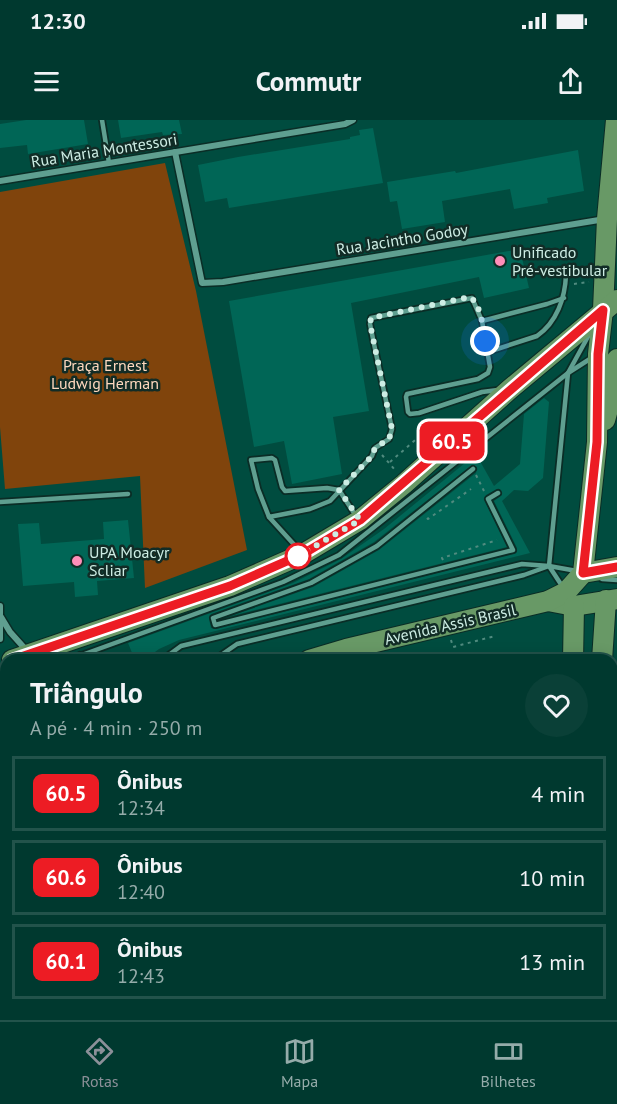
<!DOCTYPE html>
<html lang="pt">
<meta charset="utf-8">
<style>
body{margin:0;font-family:"PT Sans",sans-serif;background:#0a4037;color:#f1f3f6;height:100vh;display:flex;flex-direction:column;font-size:22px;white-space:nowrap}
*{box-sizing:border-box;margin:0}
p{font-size:20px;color:#95acaa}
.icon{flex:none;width:33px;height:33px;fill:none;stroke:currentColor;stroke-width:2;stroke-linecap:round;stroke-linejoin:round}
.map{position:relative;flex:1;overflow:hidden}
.side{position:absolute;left:0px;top:534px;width:618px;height:366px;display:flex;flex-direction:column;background:#00392f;border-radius:18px 18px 0 0;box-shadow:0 3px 15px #0003,0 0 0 2px #22534b}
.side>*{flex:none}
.badge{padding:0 12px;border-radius:9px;font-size:21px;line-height:39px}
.you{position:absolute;width:30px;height:30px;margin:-15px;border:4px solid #fff;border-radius:50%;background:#1a73e8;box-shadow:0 0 0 9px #1a73e833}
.map>.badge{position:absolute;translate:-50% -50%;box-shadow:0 0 0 3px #fff}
.round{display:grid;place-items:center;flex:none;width:63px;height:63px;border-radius:32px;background:#0a4037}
.headline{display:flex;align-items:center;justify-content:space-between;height:102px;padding:0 30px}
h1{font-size:28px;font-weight:700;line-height:45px}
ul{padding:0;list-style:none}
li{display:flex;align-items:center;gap:18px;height:75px;margin:0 12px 9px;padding:0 18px;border:3px solid #22534b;border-radius:0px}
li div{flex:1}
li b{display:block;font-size:22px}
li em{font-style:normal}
li .badge{min-width:66px;font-weight:700;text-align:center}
.status{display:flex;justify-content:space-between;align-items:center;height:42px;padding:0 30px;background:#00392f;direction:ltr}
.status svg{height:16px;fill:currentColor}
header{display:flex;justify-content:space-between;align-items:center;height:78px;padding:0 30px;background:#00392f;font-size:27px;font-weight:700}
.menu{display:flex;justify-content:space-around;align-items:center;height:84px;border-top:2px solid #22534b;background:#00392f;font-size:16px;color:#95acaa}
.menu a{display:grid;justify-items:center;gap:3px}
.menu .current{color:#8c9099}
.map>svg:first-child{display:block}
.green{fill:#80440c}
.building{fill:#006656;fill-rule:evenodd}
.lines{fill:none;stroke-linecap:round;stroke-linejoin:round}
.lane-casing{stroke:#0a2d26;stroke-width:8}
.street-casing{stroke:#0a2d26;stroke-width:9}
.secondary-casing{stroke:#0a2d26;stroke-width:22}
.path{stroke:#508b7f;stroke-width:2;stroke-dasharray:3 4.5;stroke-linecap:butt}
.lane{stroke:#5f9f90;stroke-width:4.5}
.street{stroke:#5f9f90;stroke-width:6}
.secondary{stroke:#689966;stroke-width:20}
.line-casing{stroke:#fff;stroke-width:14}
.line{stroke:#ed1c24;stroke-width:9}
.walk{stroke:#cdede4;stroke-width:6;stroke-dasharray:0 10.8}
.poi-dot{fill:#ff8eb9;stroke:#112c26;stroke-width:2}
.stop-dot{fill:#fff;stroke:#ed1c24;stroke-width:3}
.labels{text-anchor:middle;stroke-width:5;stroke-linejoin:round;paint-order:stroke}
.street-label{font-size:16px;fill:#cdede4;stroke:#112c26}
.poi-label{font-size:16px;fill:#cdede4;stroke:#112c26;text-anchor:start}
.park-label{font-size:16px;fill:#fed8be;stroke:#112c26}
</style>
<div class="status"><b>12:30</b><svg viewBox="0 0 49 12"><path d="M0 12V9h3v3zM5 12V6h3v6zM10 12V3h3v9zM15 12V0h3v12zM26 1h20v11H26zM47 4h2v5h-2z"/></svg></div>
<header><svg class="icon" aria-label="menu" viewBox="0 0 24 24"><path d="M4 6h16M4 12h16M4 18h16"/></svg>Commutr<svg class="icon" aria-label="share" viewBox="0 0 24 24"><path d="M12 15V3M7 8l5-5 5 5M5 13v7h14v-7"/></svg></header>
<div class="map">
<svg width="617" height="900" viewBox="0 0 617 900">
<rect width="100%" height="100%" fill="#004c3f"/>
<!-- green -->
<polygon class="green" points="165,43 196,171 247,430 145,468 140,356 5,369 0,307 0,72"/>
<!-- building -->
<g class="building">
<polygon points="26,0 84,0 88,24 28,34 27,25 0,28 0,4"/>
<polygon points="118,0 179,0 182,14 163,15 162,12 121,18"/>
<polygon points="373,8 383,63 229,88 227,78 205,82 198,45 238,37 350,19 350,17 360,15 359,10"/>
<polygon points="578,30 584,71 547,78 548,83 514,89 510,69 442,81 445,102 402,109 397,81 390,82 387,62 455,51 456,53"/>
<polygon points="520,129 529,168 484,178 479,157 351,183 369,291 333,297 342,354 292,364 284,321 254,327 229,181"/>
<path d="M544,278L549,282L543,358L528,371L514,370L502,381L530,433L179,520L159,529L144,540H135L128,523L293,463L341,439L384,409L476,334L494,366L520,344L524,294ZM472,345L477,347L476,353L379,430L313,467L231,496L507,427L484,379L486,375L497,369L501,370L502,375L494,381L517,428L516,433L216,509L211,508L209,499L211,494L309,459L374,422Z"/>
<polygon points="128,400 134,458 97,461 98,475 75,477 74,462 23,466 18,404 39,403 41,424 104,419 103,402"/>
</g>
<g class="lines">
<defs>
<g id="lane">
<polyline points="102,0 109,43"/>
<polyline points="482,201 547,184 564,178"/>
<path d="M488,232L537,216C557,202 565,178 566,155"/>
<polyline points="473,349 377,426 311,463 213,498 215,505 513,430 488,379 498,373"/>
<polyline points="0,382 128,374"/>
<polyline points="356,396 339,370 327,368 285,371 282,367 275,340 272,338 251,340 258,369 269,397 310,389 330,381 372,336 375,328 389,319 392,309 374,224 370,204 371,198 472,178 482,201 490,247 488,253 478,259 407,274 406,277 408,292 410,294 419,293 482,272 498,270"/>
<polyline points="269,397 299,430"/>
<polyline points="549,446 564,469"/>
<polyline points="602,459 617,460"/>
<polyline points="80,535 91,540"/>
<polyline points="68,540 283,462 339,435 568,253 593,237"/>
<polyline points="162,540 181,526 522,444 549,446 568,253 590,213"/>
<polyline points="214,540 237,524 524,455 549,446 577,451"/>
<polyline points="278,540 305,536"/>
<polyline points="0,566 6,564"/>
</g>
<g id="street">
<polyline points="175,32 202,163 223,162 605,99"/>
<polyline points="0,61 345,4 353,0"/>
<polyline points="0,486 0,519"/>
<polyline points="1,497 10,512 28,532"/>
<polyline points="612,649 617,649"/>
<polyline points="0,765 6,766"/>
<polyline points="612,790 617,791"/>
<polyline points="0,874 6,797"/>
<polyline points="18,900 19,894"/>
<polyline points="282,900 282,894"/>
</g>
<g id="secondary">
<polyline points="605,300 610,282 617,239"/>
<polyline points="583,453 597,322 598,234 603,190 607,99 616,0"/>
<polyline points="583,453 617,447"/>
<polyline points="548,481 574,486 617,479"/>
<polyline points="12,540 230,466 303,434 360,400 404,364 510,269 617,180"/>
<polyline points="309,540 346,529 548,481 566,472 583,453"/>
<polyline points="573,540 574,486"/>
<polyline points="602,540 606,480"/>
<polyline points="0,596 6,596"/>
<polyline points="548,900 548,894"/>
<polyline points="572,900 572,894"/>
</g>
</defs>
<!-- lane casing -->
<use href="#lane" class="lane-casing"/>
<!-- street casing -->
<use href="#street" class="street-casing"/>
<!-- secondary casing -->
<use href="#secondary" class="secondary-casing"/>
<!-- path -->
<g class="path">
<polyline points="574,164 589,162"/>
<polyline points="382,335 396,351"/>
<polyline points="390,342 421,315"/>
<polyline points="476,355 484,371"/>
<polyline points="427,398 428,399 471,369"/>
<polyline points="443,440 442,438 497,420"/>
<polyline points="451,520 453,527 495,516"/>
</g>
<!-- lane -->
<use href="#lane" class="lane"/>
<!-- street -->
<use href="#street" class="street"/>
<!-- secondary -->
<use href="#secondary" class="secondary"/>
</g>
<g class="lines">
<defs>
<polyline id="line" points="12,540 230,466 303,434 360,400 603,190 598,234 597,322 583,453 617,447"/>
</defs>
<!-- line casing -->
<use href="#line" class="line-casing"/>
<!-- line -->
<use href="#line" class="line"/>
<!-- walk -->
<path class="walk" d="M298,436L360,400L339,370L372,336L375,328L389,319L392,309L370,204L371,198L470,177C481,185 483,207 485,221"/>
</g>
<!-- markers -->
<g class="poi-dot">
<circle cx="500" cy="141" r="6"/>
<circle cx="77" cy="441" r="6"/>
</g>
<circle class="stop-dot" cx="298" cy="436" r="12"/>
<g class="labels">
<!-- street labels -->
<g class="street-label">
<text transform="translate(104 30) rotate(-9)" y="6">Rua Maria Montessori</text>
<text transform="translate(402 119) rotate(-9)" y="6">Rua Jacintho Godoy</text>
<text transform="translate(450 504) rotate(-13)" y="6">Avenida Assis Brasil</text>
</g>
<!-- poi labels -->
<g class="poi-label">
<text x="512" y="138">Unificado<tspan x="512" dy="18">Pré-vestibular</tspan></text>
<text x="89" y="438">UPA Moacyr<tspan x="89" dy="18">Scliar</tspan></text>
</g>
<!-- park labels -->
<g class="park-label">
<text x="105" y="251">Praça Ernest<tspan x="105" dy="18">Ludwig Herman</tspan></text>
</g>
</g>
</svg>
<div class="you" style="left:485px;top:221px"></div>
<b class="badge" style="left:452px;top:321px;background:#ed1c24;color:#fff">60.5</b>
<section class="side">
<div class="headline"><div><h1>Triângulo</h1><p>A pé · 4 min · 250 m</p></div><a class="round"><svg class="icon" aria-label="heart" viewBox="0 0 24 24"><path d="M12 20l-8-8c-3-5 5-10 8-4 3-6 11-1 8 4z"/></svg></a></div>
<ul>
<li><span class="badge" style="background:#ed1c24;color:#fff">60.5</span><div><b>Ônibus</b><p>12:34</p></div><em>4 min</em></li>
<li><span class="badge" style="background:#ed1c24;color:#fff">60.6</span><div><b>Ônibus</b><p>12:40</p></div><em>10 min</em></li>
<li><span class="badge" style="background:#ed1c24;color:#fff">60.1</span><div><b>Ônibus</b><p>12:43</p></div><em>13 min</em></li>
</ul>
</section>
</div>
<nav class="menu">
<a class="current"><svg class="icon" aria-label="directions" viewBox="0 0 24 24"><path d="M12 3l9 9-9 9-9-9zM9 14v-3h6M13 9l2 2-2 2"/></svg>Rotas</a>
<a><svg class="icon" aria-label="map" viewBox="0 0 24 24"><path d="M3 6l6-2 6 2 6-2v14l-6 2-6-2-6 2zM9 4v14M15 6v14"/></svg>Mapa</a>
<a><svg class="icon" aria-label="tickets" viewBox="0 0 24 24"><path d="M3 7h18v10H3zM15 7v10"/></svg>Bilhetes</a>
</nav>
